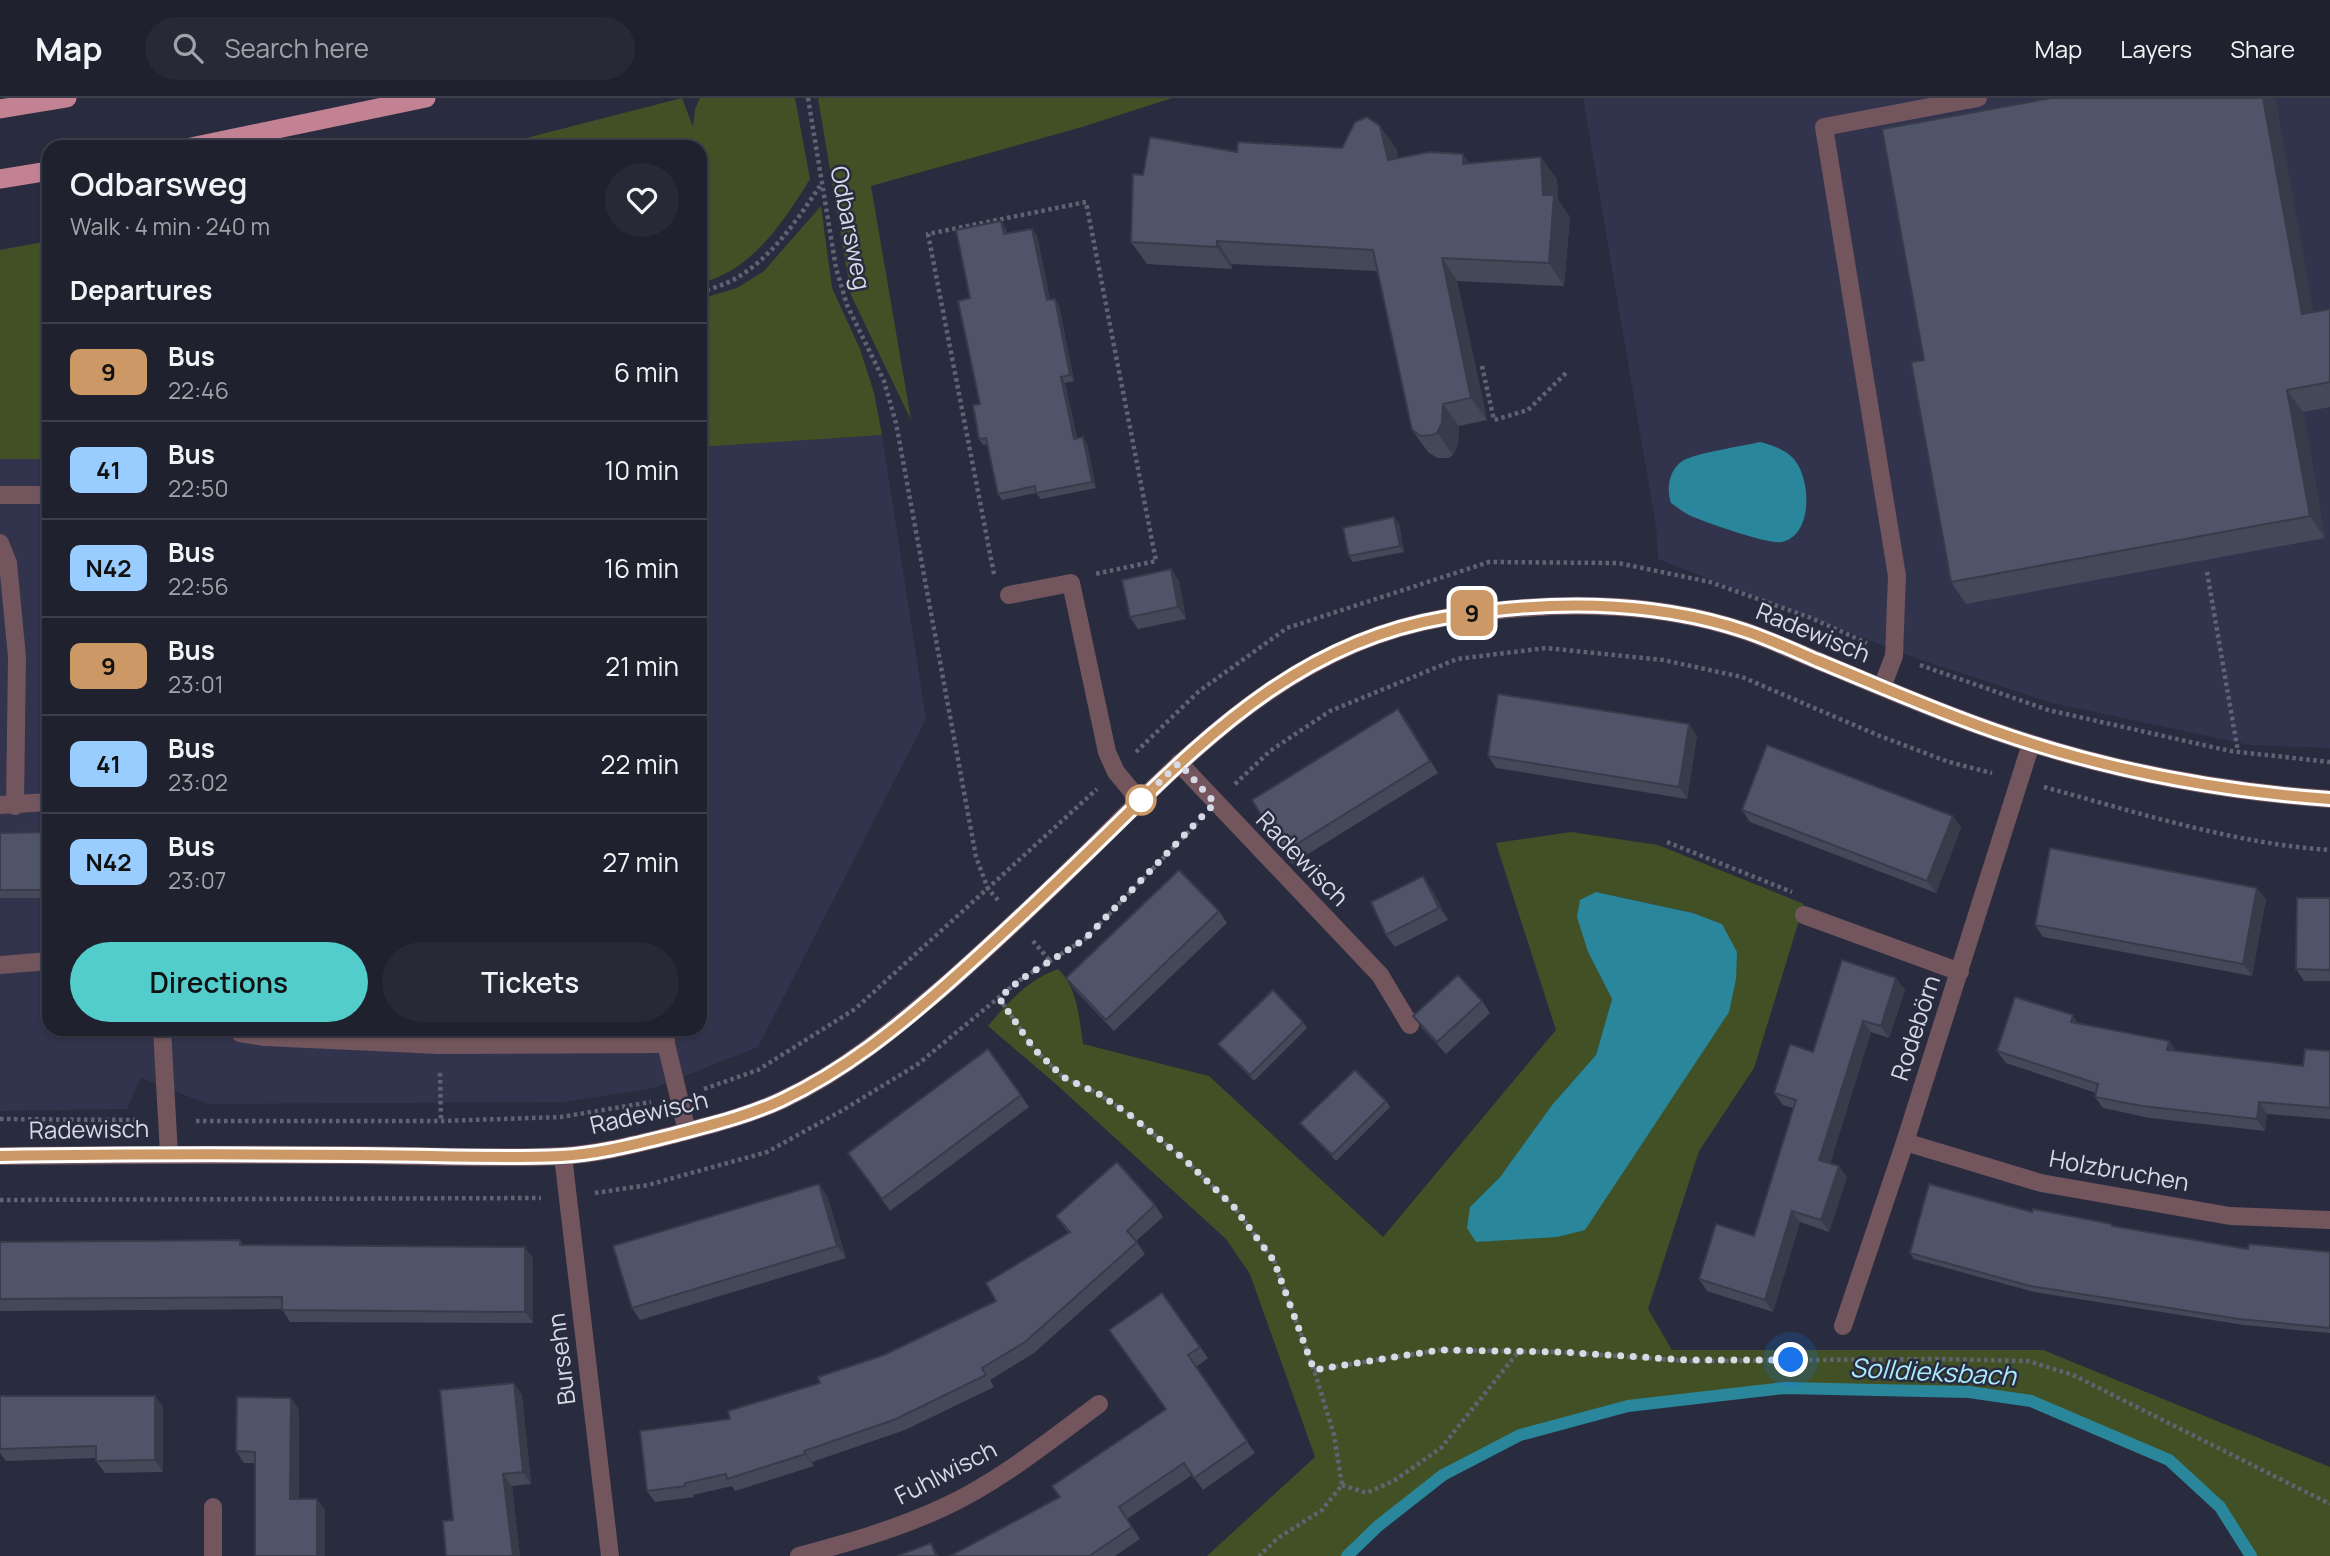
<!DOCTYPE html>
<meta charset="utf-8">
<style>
body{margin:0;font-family:Manrope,sans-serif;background:#272936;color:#f1f3f6;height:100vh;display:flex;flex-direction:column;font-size:26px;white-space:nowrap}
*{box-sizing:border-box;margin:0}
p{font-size:23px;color:#a1a3aa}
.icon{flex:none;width:38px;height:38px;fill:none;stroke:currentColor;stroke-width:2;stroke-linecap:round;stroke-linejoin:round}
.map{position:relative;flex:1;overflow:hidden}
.drawer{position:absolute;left:42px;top:42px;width:665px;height:896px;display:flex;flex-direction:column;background:#1f212e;border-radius:21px;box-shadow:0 2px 5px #0004,0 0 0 2px #3c3e4a}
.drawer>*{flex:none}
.badge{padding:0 14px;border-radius:10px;font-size:24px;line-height:46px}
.you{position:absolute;width:35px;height:35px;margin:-18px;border:5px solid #fff;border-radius:50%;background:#1a73e8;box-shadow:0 0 0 10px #1a73e833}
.map>.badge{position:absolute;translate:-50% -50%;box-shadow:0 0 0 4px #fff}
h2{padding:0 28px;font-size:26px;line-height:63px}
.round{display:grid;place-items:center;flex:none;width:74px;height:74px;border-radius:37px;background:#272936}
.headline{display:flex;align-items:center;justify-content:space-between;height:119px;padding:0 28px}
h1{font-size:33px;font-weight:600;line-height:52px}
.button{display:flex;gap:14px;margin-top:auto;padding:14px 28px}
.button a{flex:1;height:80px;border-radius:42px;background:#52cdcc;color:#111;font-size:28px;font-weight:600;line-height:80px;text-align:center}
.button a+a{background:#272936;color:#f1f3f6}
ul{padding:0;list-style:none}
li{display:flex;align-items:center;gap:21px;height:98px;padding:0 28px;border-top:2px solid #3c3e4a}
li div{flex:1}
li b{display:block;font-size:26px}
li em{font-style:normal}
li .badge{min-width:77px;font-weight:700;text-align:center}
header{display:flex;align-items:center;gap:42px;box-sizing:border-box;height:98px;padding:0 35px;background:#1f212e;border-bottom:2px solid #3c3e4a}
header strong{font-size:33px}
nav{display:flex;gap:38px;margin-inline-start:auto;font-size:24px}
.search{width:490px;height:63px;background:#272936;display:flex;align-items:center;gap:18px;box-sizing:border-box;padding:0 24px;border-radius:38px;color:#a1a3aa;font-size:26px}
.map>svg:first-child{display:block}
.built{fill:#31344c}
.green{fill:#425125;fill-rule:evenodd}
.water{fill:#2a869a}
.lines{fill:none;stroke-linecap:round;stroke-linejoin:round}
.stream{stroke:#2a869a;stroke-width:12}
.path{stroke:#606373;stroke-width:4.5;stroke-dasharray:3.5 3.5;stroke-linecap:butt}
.service{stroke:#72555d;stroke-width:18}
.minor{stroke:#72555d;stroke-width:18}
.tertiary{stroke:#72555d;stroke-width:18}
.trunk{stroke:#c28294;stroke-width:19}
.wall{fill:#454859}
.shaded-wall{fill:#383b49}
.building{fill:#505468;stroke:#383b49;stroke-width:2}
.line-casing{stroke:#fff;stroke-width:16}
.line{stroke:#c96;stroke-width:10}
.walk{stroke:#d7d9e5;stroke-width:7;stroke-dasharray:0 12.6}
.stop-dot{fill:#fff;stroke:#c96;stroke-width:3.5}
.labels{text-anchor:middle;stroke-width:5;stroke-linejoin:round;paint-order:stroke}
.street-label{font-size:24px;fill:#d7d9e5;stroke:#292c3e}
.water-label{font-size:26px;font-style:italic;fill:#a8ebfc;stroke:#292c3e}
</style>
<header>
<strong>Map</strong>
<div class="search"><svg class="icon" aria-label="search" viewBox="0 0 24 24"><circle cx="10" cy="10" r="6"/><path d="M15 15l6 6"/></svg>Search here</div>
<nav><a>Map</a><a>Layers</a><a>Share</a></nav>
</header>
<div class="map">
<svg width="2330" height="1458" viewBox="0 0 2330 1458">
<rect width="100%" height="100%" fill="#292c3e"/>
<!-- built -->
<g class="built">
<polygon points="1583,0 2330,0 2330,650 2250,647 2052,605 1921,562 1658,461 1656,429"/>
<polygon points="882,337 926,621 758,949 654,990 564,1004 208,1006 141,980 127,1011 0,1013 0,361 49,361 49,931 700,931 700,349"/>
</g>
<!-- green -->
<g class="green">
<path d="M682,0L693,29L695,11L700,0H795L810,81C785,122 751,174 700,185V49H492Z"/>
<polygon points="818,0 1172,0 1082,29 871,88 911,322 851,197"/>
<polygon points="821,108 832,190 860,251 874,295 882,337 700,349 700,201 737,190 764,173"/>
<polygon points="49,143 49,361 0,361 0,152"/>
<path d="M1571,734L1658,747L1804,806L1754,970L1699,1053L1648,1211L1672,1252H2043L2330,1369V1458H2251L2220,1409L2169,1362L2031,1303L1969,1294L1785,1290L1628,1308L1520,1337L1443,1377L1378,1428L1347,1458H1207L1315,1359L1250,1176L1226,1141L1057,987L988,928C1008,904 1028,882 1058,871C1078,890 1079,920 1083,946L1209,978L1383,1139L1556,932L1496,745ZM1596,794L1693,815L1722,826L1511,1141L1476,1144L1470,1109L1500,1079L1552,1007L1596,957L1612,901L1588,854Z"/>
</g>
<!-- water -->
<g class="water">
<path d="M1760,344C1772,347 1784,351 1793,360C1811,379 1814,437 1782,444C1769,447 1704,424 1689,417C1683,414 1677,409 1671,405C1666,390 1669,371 1684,362C1697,355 1743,348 1760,344Z"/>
<polygon points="1596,794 1693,815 1722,826 1737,854 1736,881 1729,914 1585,1132 1557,1139 1476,1144 1467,1130 1470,1109 1500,1079 1552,1007 1596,957 1612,901 1588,854 1577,819 1580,802"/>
</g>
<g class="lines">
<!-- stream -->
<polyline class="stream" points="1347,1458 1378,1428 1443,1377 1520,1337 1628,1308 1785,1290 1969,1294 2031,1303 2169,1362 2220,1409 2251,1458"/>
<!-- path -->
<g class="path">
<polyline points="808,0 836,170 847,207 884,283 896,325 976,759 988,791 998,802"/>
<path d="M700,194C710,191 721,188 731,183C771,162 797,122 822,85"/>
<polyline points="1482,268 1494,322 1528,312 1567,274"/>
<polyline points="2207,474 2238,654"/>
<polyline points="994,476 928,136 1086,104 1156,463 1095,476"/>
<polyline points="1920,567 2048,612 2230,653 2330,664"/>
<polyline points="1136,654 1198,594 1287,530 1489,464 1618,465 1710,484 1811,520 1867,545"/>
<polyline points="1235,686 1270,653 1330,613 1457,561 1546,550 1663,562 1742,579 1880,638 1949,664 1992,675"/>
<path d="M2044,689C2136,714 2235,746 2330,752"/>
<polyline points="1667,744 1792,794"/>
<polyline points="1033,843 1051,864"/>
<polyline points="999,900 1034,951 1063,979 1099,996 1130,1017 1184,1061 1234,1109 1274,1163 1314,1272 1334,1337 1342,1387 1322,1412 1278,1440 1259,1458"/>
<polyline points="440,975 441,1023"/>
<polyline points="704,991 758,972 855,911 1097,691"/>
<polyline points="0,1021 138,1022"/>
<polyline points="196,1023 441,1023 561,1019 651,1004"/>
<polyline points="595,1095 648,1087 767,1054 843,1012 918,966 1020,882 1085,841 1197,725"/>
<polyline points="0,1102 541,1100"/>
<polyline points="1314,1272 1439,1252 1561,1254 1688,1263 1937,1261 2028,1263 2073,1277 2330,1406"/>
<polyline points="1342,1387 1367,1395 1395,1382 1441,1350 1519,1253"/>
</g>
<!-- service -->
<g class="service">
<polyline points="0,397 49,397"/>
<polyline points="0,445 8,465 17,559 15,708"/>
<polyline points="1009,497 1071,485 1107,654 1116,674 1140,703"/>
<polyline points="1882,589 1894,558 1897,478 1824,29 1978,0"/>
<polyline points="1179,665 1380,877 1410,927"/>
<polyline points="0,707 49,704"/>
<polyline points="1804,817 1960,874"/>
<polyline points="0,867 49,863"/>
<polyline points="236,931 240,935 265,939 439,947 666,946"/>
<polyline points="666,931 666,946 687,1033"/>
</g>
<!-- minor -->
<g class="minor">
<polyline points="162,931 169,1056"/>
<polyline points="1905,1044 2041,1085 2230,1118 2330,1122"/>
<polyline points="563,1058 610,1458"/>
<polyline points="1843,1228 1905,1044 2031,646"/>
<polyline points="213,1458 213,1409"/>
<path d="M799,1458C847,1445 897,1431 942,1410C999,1384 1049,1343 1099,1306"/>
</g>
<!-- tertiary -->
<path class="tertiary" d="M0,1058C115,1057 229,1056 344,1057C415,1057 490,1062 561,1058C599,1056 636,1046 673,1037C710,1027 748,1018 782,1002C845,973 896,929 948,885C1006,834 1061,781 1115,727C1211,633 1305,544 1443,520C1542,503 1649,501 1745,533C1773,543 1801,556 1828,567C1883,590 1938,614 1994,633C2102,671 2216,693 2330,701"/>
<!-- trunk -->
<g class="trunk">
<polyline points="0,11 67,0"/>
<polyline points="191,49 426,0"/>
<polyline points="0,81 49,73"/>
</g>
</g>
<!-- wall -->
<g class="wall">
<polygon points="2051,0 2275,0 2313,214 2330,211 2330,309 2303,314 2325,440 1966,506 1951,484 1924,262"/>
<polygon points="1342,50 1396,50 1398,60 1469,65 1557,81 1558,102 1570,119 1564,188 1457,183 1487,322 1459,328 1458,347 1453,357 1448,360 1437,360 1428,354 1412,332 1377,173 1232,166 1232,171 1147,166 1131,144 1143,77 1237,54"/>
<polygon points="1005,129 1007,136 1037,137 1050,202 1059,207 1074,283 1065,285 1077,340 1087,345 1096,390 1041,401 1036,395 1002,402 998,396 988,346 983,347 979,341 980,306 970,200"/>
<polygon points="1399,425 1404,454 1353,464 1349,458"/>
<polygon points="1171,471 1179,483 1186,521 1138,531 1130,519"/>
<polygon points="1407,623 1438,675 1292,766 1284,754"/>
<polygon points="1697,638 1687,701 1496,670 1488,658"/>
<polygon points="1742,712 1953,718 1961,730 1936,795 1750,724"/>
<polygon points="49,734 49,800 0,800 0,735"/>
<polygon points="1431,790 1448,822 1395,849 1386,837"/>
<polygon points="2330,800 2330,883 2304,883 2296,871"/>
<polygon points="2266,801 2252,878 2043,839 2035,827"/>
<polygon points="1219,813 1227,825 1114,933 1074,891 1066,880"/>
<polygon points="1905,892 1889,940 1871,934 1830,1065 1847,1079 1829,1134 1800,1124 1773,1214 1707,1193 1699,1181 1754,1138 1793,1010 1783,1007 1774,995 1813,954"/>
<polygon points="1482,903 1490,915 1446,956 1422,930 1413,918"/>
<polygon points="1303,924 1307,930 1254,983 1223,952 1218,946"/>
<polygon points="2079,925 2169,943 2176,953 2303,968 2330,953 2330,1021 2267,1016 2265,1033 2150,1020 2103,1010 2095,999 2096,995 2006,965 1997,953"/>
<polygon points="339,931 510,931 510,935 439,936"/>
<polygon points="988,951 1029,1009 890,1113 848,1055"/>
<polygon points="1386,1003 1390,1009 1336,1063 1305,1031 1300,1025"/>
<polygon points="827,1098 846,1160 640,1222 632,1210"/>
<polygon points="1155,1107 1163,1119 1136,1143 1145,1156 1034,1255 990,1282 994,1289 905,1332 812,1364 814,1368 735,1393 732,1388 693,1397 694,1399 655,1404 647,1393 730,1321 820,1285 884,1257 996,1203 1068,1135 1056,1118"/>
<polygon points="2032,1114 2112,1126 2114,1129 2248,1151 2330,1154 2330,1235 2244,1227 2034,1194 1914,1161 1910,1155"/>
<polygon points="240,1142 243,1147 533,1160 533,1225 290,1224 282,1211 0,1213 0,1144"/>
<polygon points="1162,1195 1208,1260 1196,1269 1255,1355 1203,1392 1192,1377 1127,1421 1140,1441 1115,1458 950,1458 1060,1399 1165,1311"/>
<polygon points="522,1297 531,1386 512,1388 520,1458 446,1458 453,1422"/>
<polygon points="0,1298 155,1298 163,1309 163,1374 105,1375 96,1363 96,1360 6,1363 0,1355"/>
<polygon points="291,1300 299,1312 299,1401 317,1401 325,1412 325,1458 255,1365 244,1365 236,1353"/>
</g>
<!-- shaded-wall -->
<g class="shaded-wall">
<polygon points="2263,0 2275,0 2318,238 2302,216"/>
<polygon points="1380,28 1396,50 1403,84 1388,62"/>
<polygon points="1463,56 1478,78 1463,66"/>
<polygon points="1541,59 1557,81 1558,102 1570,119 1564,188 1549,165"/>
<polygon points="1001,123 1005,129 1008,142 1004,136"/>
<polygon points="1032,131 1037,137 1051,208 1047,202"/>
<polygon points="1217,143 1232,166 1232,171 1217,149"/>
<polygon points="1442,160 1457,183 1487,322 1471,300"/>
<polygon points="1055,201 1059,207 1074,283 1070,277"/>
<polygon points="1061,279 1065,285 1078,347 1074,341"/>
<polygon points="2287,292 2303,314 2325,440 2310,418"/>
<polygon points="1443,306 1459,328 1458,347 1453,357 1437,335"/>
<polygon points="1083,339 1087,345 1096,390 1092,384"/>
<polygon points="1394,419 1399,425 1404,454 1400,448"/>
<polygon points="1171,471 1179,483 1186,521 1178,509"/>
<polygon points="1398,611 1407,623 1438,675 1430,663"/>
<polygon points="1689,626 1697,638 1687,701 1679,689"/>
<polygon points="1953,718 1961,730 1936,795 1927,783"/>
<polygon points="1423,778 1431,790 1448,822 1439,810"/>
<polygon points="2257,790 2266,801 2252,878 2243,866"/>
<polygon points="1896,880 1905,892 1889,940 1881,928"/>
<polygon points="2073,917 2081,929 2071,924"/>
<polygon points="1863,923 1871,934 1828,1073 1819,1062"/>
<polygon points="2169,943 2177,955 2167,952"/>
<polygon points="2259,1004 2267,1016 2265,1033 2257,1021"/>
<polygon points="1839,1068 1847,1079 1829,1134 1821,1122"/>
<polygon points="819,1086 827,1098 846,1160 837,1148"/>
<polygon points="1792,1113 1800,1124 1773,1214 1765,1202"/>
<polygon points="525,1149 533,1160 533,1225 525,1214"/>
<polygon points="514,1285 522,1297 531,1386 523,1374"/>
<polygon points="155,1298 163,1309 163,1374 155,1362"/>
<polygon points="291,1300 299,1312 299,1412 290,1401"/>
<polygon points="804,1353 812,1364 814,1368 805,1356"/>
<polygon points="503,1376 512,1388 520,1458 513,1458"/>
<polygon points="317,1401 325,1412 325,1458 317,1458"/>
<polygon points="931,1445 939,1458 936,1458"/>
</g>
<!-- building -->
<g class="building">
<polygon points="2051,0 2263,0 2302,216 2330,211 2330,284 2287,292 2310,418 1951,484 1911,264 1924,262 1882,31"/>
<polygon points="1367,19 1380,28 1388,62 1429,54 1463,56 1463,66 1541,59 1543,97 1554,97 1549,165 1442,160 1471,300 1443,306 1442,325 1437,335 1432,337 1421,338 1412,332 1373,152 1217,143 1217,149 1131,144 1133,76 1143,77 1150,39 1237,54 1238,44 1342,50 1355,24"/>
<polygon points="1001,123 1004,136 1032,131 1047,202 1055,201 1070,277 1061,279 1074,341 1083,339 1092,384 1036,395 1035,388 998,396 986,340 979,341 973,307 980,306 958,203 970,200 956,132"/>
<polygon points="1394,419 1400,448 1349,458 1343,430"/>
<polygon points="1171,471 1178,509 1130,519 1122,482"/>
<polygon points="1498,596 1689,626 1679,689 1488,658"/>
<polygon points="1398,611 1430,663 1284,754 1252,702"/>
<polygon points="1767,647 1953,718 1927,783 1742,712"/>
<polygon points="49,734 49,792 0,792 0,735"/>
<polygon points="2050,750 2257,790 2243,866 2035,827"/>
<polygon points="1179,772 1219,813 1106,922 1066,880"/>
<polygon points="1423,778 1439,810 1386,837 1371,804"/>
<polygon points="2297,800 2330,800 2330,872 2296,871"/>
<polygon points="1842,862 1896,880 1881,928 1863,923 1819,1062 1839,1068 1821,1122 1792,1113 1765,1202 1699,1181 1716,1126 1754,1138 1796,1002 1774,995 1790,946 1813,954"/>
<polygon points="1458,877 1482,903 1437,944 1413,918"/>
<polygon points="1273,892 1303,924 1250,977 1218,946"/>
<polygon points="2015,899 2073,917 2071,924 2169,943 2167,952 2303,968 2305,951 2330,953 2330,1010 2259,1004 2257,1021 2142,1008 2095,999 2098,986 1997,953"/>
<polygon points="988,951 1021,997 882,1101 848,1055"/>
<polygon points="1355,972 1386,1003 1332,1057 1300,1025"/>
<polygon points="1117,1064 1155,1107 1127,1133 1137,1144 1025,1244 982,1270 986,1277 896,1321 804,1353 805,1356 727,1381 726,1376 685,1385 685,1388 647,1393 640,1333 730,1321 728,1313 820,1285 818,1279 884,1257 996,1203 986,1185 1070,1134 1056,1118"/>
<polygon points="819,1086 837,1148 632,1210 613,1148"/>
<polygon points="1929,1086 2032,1114 2033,1111 2112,1126 2112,1128 2248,1151 2249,1146 2330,1154 2330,1230 2239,1221 2030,1188 1910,1155"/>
<polygon points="240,1142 240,1147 525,1149 525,1214 282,1212 282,1199 0,1201 0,1144"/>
<polygon points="1162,1195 1200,1249 1188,1257 1247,1343 1194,1380 1184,1365 1119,1409 1132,1429 1089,1458 950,1458 1060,1399 1052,1388 1166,1311 1109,1232"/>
<polygon points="514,1285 523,1374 503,1376 513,1458 446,1458 443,1423 453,1422 440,1292"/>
<polygon points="0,1298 155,1298 155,1362 96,1363 96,1348 0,1351"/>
<polygon points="237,1299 291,1300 290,1401 317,1401 317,1458 255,1458 255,1354 236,1353"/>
<polygon points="931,1445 936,1458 897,1458"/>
</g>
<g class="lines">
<defs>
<path id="line" d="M0,1058C119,1056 238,1056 357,1057C424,1057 493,1061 561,1058C599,1056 636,1046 673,1037C710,1027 748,1018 782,1002C845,972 897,930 948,885C1009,831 1067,775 1124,719C1217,627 1309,543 1443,520C1542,502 1649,501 1745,533C1769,541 1793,552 1816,562C1875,586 1933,612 1994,633C2102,671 2216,693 2330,701"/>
</defs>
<!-- line casing -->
<use href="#line" class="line-casing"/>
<!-- line -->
<use href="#line" class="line"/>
<!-- walk -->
<polyline class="walk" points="1141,702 1179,665 1215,705 1085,841 1020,882 999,900 1034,951 1063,979 1099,996 1130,1017 1184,1061 1234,1109 1274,1163 1314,1272 1439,1252 1561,1254 1688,1262 1791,1262"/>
</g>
<!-- markers -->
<circle class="stop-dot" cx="1141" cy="702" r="14"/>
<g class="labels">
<!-- street labels -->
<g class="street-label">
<text transform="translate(850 130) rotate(79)" y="8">Odbarsweg</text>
<text transform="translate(1813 535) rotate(22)" y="8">Radewisch</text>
<text transform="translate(1302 761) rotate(46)" y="8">Radewisch</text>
<text transform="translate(1916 930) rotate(-72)" y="8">Rodebörn</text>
<text transform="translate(649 1015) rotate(-13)" y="8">Radewisch</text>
<text transform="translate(89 1032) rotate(-1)" y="8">Radewisch</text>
<text transform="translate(2119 1073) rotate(10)" y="8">Holzbruchen</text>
<text transform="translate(562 1261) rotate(-97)" y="8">Bursehn</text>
<text transform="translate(946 1375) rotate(-27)" y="8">Fuhlwisch</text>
</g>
<!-- water labels -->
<g class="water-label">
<text transform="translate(1933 1274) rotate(3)" y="9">Solldieksbach</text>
</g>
</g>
</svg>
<div class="you" style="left:1791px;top:1262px"></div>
<b class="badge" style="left:1472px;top:515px;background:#c96;color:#111">9</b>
<section class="drawer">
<div class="headline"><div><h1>Odbarsweg</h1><p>Walk · 4 min · 240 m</p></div><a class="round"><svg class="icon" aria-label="heart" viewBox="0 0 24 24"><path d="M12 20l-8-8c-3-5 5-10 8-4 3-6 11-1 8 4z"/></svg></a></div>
<h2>Departures</h2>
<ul>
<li><span class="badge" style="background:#c96;color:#111">9</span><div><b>Bus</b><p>22:46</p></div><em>6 min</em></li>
<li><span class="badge" style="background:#9cf;color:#111">41</span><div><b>Bus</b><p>22:50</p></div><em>10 min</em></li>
<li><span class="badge" style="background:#9cf;color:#111">N42</span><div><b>Bus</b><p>22:56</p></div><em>16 min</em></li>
<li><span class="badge" style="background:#c96;color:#111">9</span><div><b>Bus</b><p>23:01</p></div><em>21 min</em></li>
<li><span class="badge" style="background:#9cf;color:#111">41</span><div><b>Bus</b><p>23:02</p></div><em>22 min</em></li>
<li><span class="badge" style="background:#9cf;color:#111">N42</span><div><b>Bus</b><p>23:07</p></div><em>27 min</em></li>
</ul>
<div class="button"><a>Directions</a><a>Tickets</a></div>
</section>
</div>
